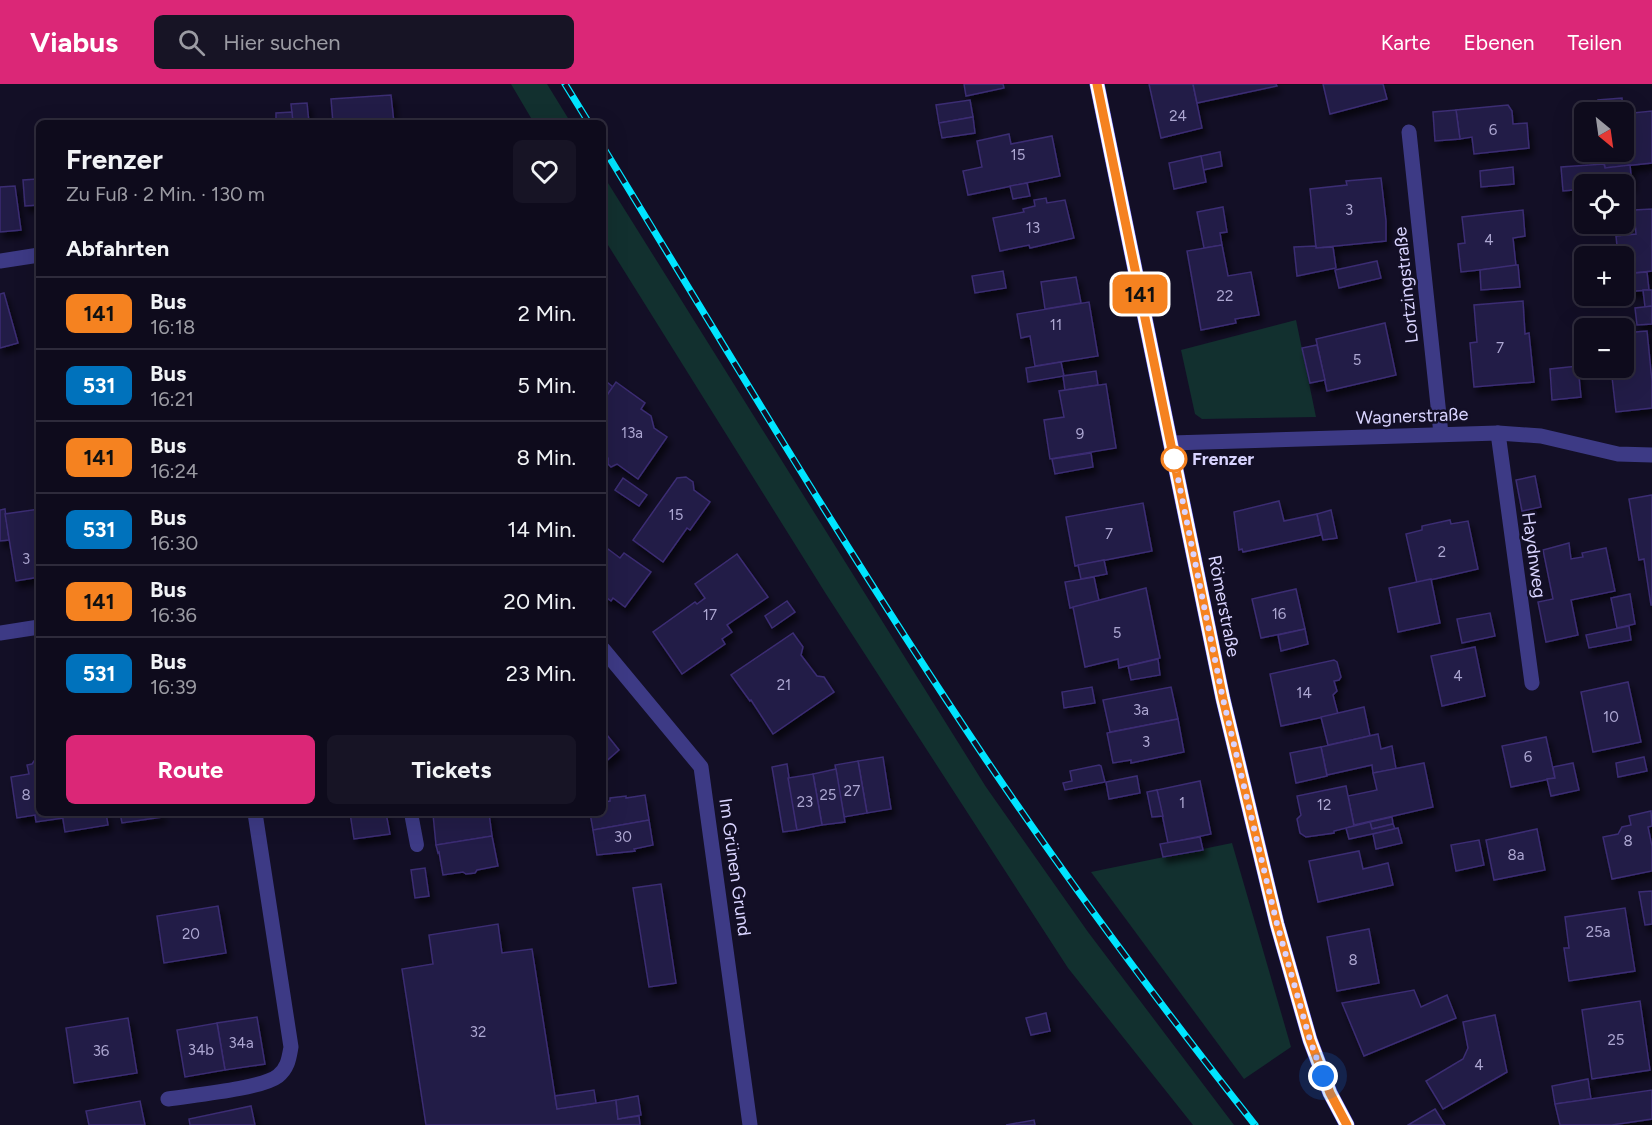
<!DOCTYPE html>
<html lang="de">
<meta charset="utf-8">
<style>
body{margin:0;font-family:Figtree,sans-serif;background:#171425;color:#f1f3f6;height:100vh;display:flex;flex-direction:column;font-size:22px;white-space:nowrap}
*{box-sizing:border-box;margin:0}
p{font-size:20px;color:#9b9ba3}
.icon{flex:none;width:33px;height:33px;fill:none;stroke:currentColor;stroke-width:2;stroke-linecap:round;stroke-linejoin:round}
.map{position:relative;flex:1;overflow:hidden}
.details{position:absolute;left:36px;top:36px;width:570px;height:696px;display:flex;flex-direction:column;background:#0e0b1c;border-radius:9px;box-shadow:0 6px 24px #0002,0 0 0 2px #2e2b3b}
.details>*{flex:none}
.badge{padding:0 12px;border-radius:9px;font-size:21px;line-height:39px}
.needle{width:39px;rotate:151deg}
.controls{position:absolute;left:1574px;top:18px;display:grid;gap:12px}
.controls a{display:grid;place-items:center;width:60px;height:60px;border-radius:9px;background:#0e0b1c;box-shadow:0 6px 24px #0002,0 0 0 2px #2e2b3b;font-size:30px}
.you{position:absolute;width:30px;height:30px;margin:-15px;border:4px solid #fff;border-radius:50%;background:#1a73e8;box-shadow:0 0 0 9px #1a73e833}
.map>.badge{position:absolute;translate:-50% -50%;box-shadow:0 0 0 3px #fff}
h2{padding:0 30px;font-size:22px;line-height:54px}
.round{display:grid;place-items:center;flex:none;width:63px;height:63px;border-radius:9px;background:#171425}
.summary{display:flex;align-items:center;justify-content:space-between;height:102px;padding:0 30px}
h1{font-size:28px;font-weight:700;line-height:45px}
.primary-button{display:flex;gap:12px;margin-top:auto;padding:12px 30px}
.primary-button a{flex:1;height:69px;border-radius:9px;background:#db2777;color:#fff;font-size:24px;font-weight:700;line-height:69px;text-align:center}
.primary-button a+a{background:#171425;color:#f1f3f6}
ul{padding:0;list-style:none}
li{display:flex;align-items:center;gap:18px;height:72px;padding:0 30px;border-top:2px solid #2e2b3b}
li div{flex:1}
li b{display:block;font-size:22px}
li em{font-style:normal}
li .badge{min-width:66px;font-weight:700;text-align:center}
header{display:flex;align-items:center;gap:36px;box-sizing:border-box;height:84px;padding:0 30px;background:#db2777;color:#fff}
header strong{font-size:28px}
nav{display:flex;gap:33px;margin-inline-start:auto;font-size:21px}
.search{width:420px;height:54px;background:#171425;display:flex;align-items:center;gap:15px;box-sizing:border-box;padding:0 21px;border-radius:9px;color:#9b9ba3;font-size:22px}
.map>svg:first-child{display:block}
.green{fill:#12302f}
.building{fill:#241b47;stroke:#3b2d73;stroke-width:1.5;filter:url(#shadow)}
.lines{fill:none;stroke-linecap:round;stroke-linejoin:round}
.lane{stroke:#3d3a85;stroke-width:14}
.street{stroke:#3d3a85;stroke-width:15}
.secondary{stroke:#6f6bff;stroke-width:15}
.rail-casing{stroke:#00e5ff;stroke-width:7}
.rail{stroke:#130f26;stroke-width:4.5;stroke-dasharray:14;stroke-linecap:butt}
.line-casing{stroke:#fff;stroke-width:14}
.line{stroke:#f58220;stroke-width:9}
.walk{stroke:#d9d4ff;stroke-width:6;stroke-dasharray:0 10.8}
.stop-dot{fill:#fff;stroke:#f58220;stroke-width:3}
.labels{text-anchor:middle;stroke-width:5;stroke-linejoin:round;paint-order:stroke}
.number-label{font-size:15px;fill:#aca6d1}
.street-label{font-size:18px;fill:#d9d4ff;stroke:#130f26}
.stop-label{font-size:18px;font-weight:bold;fill:#d9d4ff;stroke:#130f26;text-anchor:start}
</style>
<header>
<strong>Viabus</strong>
<div class="search"><svg class="icon" aria-label="search" viewBox="0 0 24 24"><circle cx="10" cy="10" r="6"/><path d="M15 15l6 6"/></svg>Hier suchen</div>
<nav><a>Karte</a><a>Ebenen</a><a>Teilen</a></nav>
</header>
<div class="map">
<svg width="1652" height="1041" viewBox="0 0 1652 1041">
<defs>
<filter id="shadow"><feDropShadow dx="3.5" dy="6" stdDeviation="3" flood-color="#0009"/></filter>
</defs>
<rect width="100%" height="100%" fill="#130f26"/>
<!-- green -->
<g class="green">
<polygon points="511,0 547,0 571,39 534,39"/>
<polygon points="603,91 986,703 1088,848 1234,1041 1193,1041 1068,884 826,510 603,153"/>
<polygon points="1296,236 1316,333 1202,335 1195,330 1181,266"/>
<polygon points="1232,759 1291,963 1244,995 1091,788"/>
</g>
<!-- building -->
<g class="building">
<polygon points="964,0 1003,0 1004,4 966,12"/>
<polygon points="1149,0 1193,0 1202,44 1161,54"/>
<polygon points="1193,0 1276,0 1277,2 1197,19"/>
<polygon points="1323,0 1383,0 1387,15 1330,30"/>
<polygon points="391,11 394,39 333,39 331,15"/>
<polygon points="1622,14 1623,30 1652,27 1652,79 1605,84 1603,68 1623,68 1623,28 1599,28 1598,16"/>
<polygon points="970,16 973,33 939,39 936,21"/>
<polygon points="307,19 309,39 293,39 291,20"/>
<polygon points="1508,21 1512,27 1513,40 1527,39 1529,64 1474,70 1472,53 1460,55 1456,26"/>
<polygon points="1456,26 1460,55 1435,57 1433,28"/>
<polygon points="292,28 293,39 276,39 276,29"/>
<polygon points="973,33 975,49 942,54 939,39"/>
<polygon points="1009,50 1011,60 1052,52 1060,92 968,111 963,87 982,83 977,57"/>
<polygon points="1220,68 1222,82 1203,86 1201,72"/>
<polygon points="1201,72 1206,98 1174,105 1169,79"/>
<polygon points="1604,80 1605,84 1630,81 1632,101 1584,100 1584,105 1563,107 1561,83"/>
<polygon points="1513,83 1514,100 1481,103 1480,87"/>
<polygon points="1381,94 1386,137 1386,157 1316,164 1310,105 1347,101 1346,97"/>
<polygon points="37,95 38,121 25,122 23,96"/>
<polygon points="1027,99 1030,112 1013,115 1010,102"/>
<polygon points="15,102 21,146 0,148 0,103"/>
<polygon points="1046,114 1047,119 1065,116 1074,154 1030,164 1029,161 1000,167 993,134 1024,128 1023,125 1035,122 1034,116"/>
<polygon points="1223,123 1227,148 1220,149 1222,161 1204,164 1197,128"/>
<polygon points="1652,125 1652,187 1623,190 1623,172 1618,172 1616,152 1636,150 1634,126"/>
<polygon points="1523,126 1525,152 1513,154 1516,182 1461,188 1458,160 1465,159 1462,133"/>
<polygon points="1222,161 1228,192 1251,188 1259,231 1235,235 1236,239 1201,246 1187,167"/>
<polygon points="1316,162 1316,164 1333,163 1336,184 1297,192 1294,163"/>
<polygon points="1377,177 1381,194 1339,204 1335,186"/>
<polygon points="1516,181 1518,181 1520,203 1481,206 1480,186"/>
<polygon points="1003,187 1006,204 975,209 972,192"/>
<polygon points="1647,188 1649,206 1623,208 1623,190"/>
<polygon points="1076,193 1081,219 1045,225 1041,198"/>
<polygon points="1643,206 1652,206 1652,222 1645,223"/>
<polygon points="4,209 18,259 0,264 0,210"/>
<polygon points="1523,217 1525,250 1529,249 1534,298 1474,303 1470,259 1477,258 1474,221"/>
<polygon points="1089,218 1098,272 1035,282 1030,252 1021,254 1017,230"/>
<polygon points="1652,222 1652,240 1637,241 1635,224"/>
<polygon points="1385,239 1396,291 1327,307 1316,255"/>
<polygon points="1647,247 1652,297 1652,324 1616,328 1611,284 1623,284 1623,249"/>
<polygon points="1317,261 1325,296 1310,299 1302,264"/>
<polygon points="1061,278 1064,292 1028,298 1026,284"/>
<polygon points="1578,282 1581,313 1552,316 1550,285"/>
<polygon points="1096,287 1098,301 1065,306 1063,292"/>
<polygon points="603,295 613,303 603,317"/>
<polygon points="616,298 645,319 641,325 651,332 654,344 667,353 638,395 617,380 611,383 608,380 608,374 603,370 603,317"/>
<polygon points="1106,300 1116,364 1050,375 1044,336 1064,333 1059,307"/>
<polygon points="1091,369 1093,383 1055,390 1052,375"/>
<polygon points="1535,392 1541,423 1522,427 1516,396"/>
<polygon points="686,393 693,398 694,406 710,418 690,446 687,444 663,478 633,456 677,394"/>
<polygon points="623,394 647,411 639,422 615,406"/>
<polygon points="1652,411 1652,521 1651,521 1644,475 1639,476 1629,415"/>
<polygon points="1279,417 1284,437 1317,430 1321,451 1243,468 1242,465 1239,466 1234,428"/>
<polygon points="1143,419 1152,467 1075,482 1066,433"/>
<polygon points="5,425 9,456 0,457 0,426"/>
<polygon points="39,425 39,493 16,497 5,430"/>
<polygon points="1331,426 1337,454 1323,456 1317,430"/>
<polygon points="1450,436 1451,440 1468,437 1478,485 1417,499 1406,450 1422,446 1422,442"/>
<polygon points="1569,459 1571,475 1583,473 1582,469 1606,464 1615,507 1571,516 1578,551 1546,558 1538,518 1553,515 1543,466"/>
<polygon points="608,465 620,474 624,469 651,488 625,523 613,514 611,517 603,511 603,473"/>
<polygon points="737,470 768,513 727,541 732,548 722,555 725,560 682,590 653,548 695,518 697,520 705,514 695,500"/>
<polygon points="1104,476 1107,490 1081,495 1078,481"/>
<polygon points="1094,493 1099,517 1070,524 1065,498"/>
<polygon points="1431,495 1440,539 1398,548 1389,504"/>
<polygon points="1146,504 1160,574 1119,584 1118,575 1085,583 1073,523"/>
<polygon points="1296,505 1305,545 1261,554 1252,515"/>
<polygon points="1630,510 1635,540 1617,544 1611,514"/>
<polygon points="787,517 795,528 772,544 765,532"/>
<polygon points="1490,529 1495,552 1462,559 1457,535"/>
<polygon points="1629,542 1631,556 1589,564 1586,551"/>
<polygon points="1305,545 1308,560 1281,567 1278,551"/>
<polygon points="793,549 803,563 801,571 817,592 824,593 834,608 773,650 751,616 750,617 731,591"/>
<polygon points="1475,563 1485,612 1442,622 1431,572"/>
<polygon points="1158,575 1160,591 1131,596 1128,582"/>
<polygon points="1334,576 1337,578 1341,593 1339,596 1334,597 1337,607 1333,611 1338,630 1281,642 1270,590"/>
<polygon points="1628,598 1641,658 1593,668 1581,608"/>
<polygon points="1092,603 1095,619 1064,624 1062,608"/>
<polygon points="1171,603 1178,635 1110,648 1103,616"/>
<polygon points="1364,623 1370,652 1328,661 1321,633"/>
<polygon points="1178,635 1184,668 1131,679 1131,676 1113,679 1107,649"/>
<polygon points="603,646 619,666 603,680"/>
<polygon points="1378,650 1381,665 1392,662 1396,685 1373,689 1372,681 1327,691 1321,663"/>
<polygon points="1546,653 1555,694 1511,703 1502,662"/>
<polygon points="1321,663 1327,692 1296,699 1290,669"/>
<polygon points="39,670 39,729 62,729 63,734 36,738 35,731 17,734 11,693 29,690 27,681 32,680"/>
<polygon points="883,673 891,725 867,729 858,677"/>
<polygon points="1644,673 1647,687 1618,693 1616,679"/>
<polygon points="858,677 867,729 844,733 835,681"/>
<polygon points="1424,679 1433,723 1354,741 1348,712 1377,706 1373,689"/>
<polygon points="1573,679 1579,706 1551,712 1547,695 1555,694 1553,683"/>
<polygon points="787,680 797,746 783,748 772,683"/>
<polygon points="1099,681 1101,682 1105,698 1065,706 1063,699 1072,697 1070,687"/>
<polygon points="836,685 845,738 822,741 813,690"/>
<polygon points="813,690 822,741 797,746 788,694"/>
<polygon points="1137,692 1140,709 1109,715 1106,698"/>
<polygon points="1200,697 1211,750 1168,759 1157,706"/>
<polygon points="1346,702 1354,742 1334,747 1334,749 1306,753 1300,749 1297,735 1301,731 1297,712"/>
<polygon points="1157,706 1163,732 1152,733 1147,708"/>
<polygon points="645,711 649,736 593,746 590,729 603,729 603,718 610,717 610,714 626,712 626,714"/>
<polygon points="1651,727 1652,742 1648,743 1652,762 1652,787 1612,795 1603,753 1618,750 1622,743 1631,741 1629,732"/>
<polygon points="62,729 106,729 108,741 65,748"/>
<polygon points="120,729 162,729 162,733 122,739"/>
<polygon points="350,729 386,729 390,750 354,755"/>
<polygon points="489,729 492,752 436,761 433,730"/>
<polygon points="1392,733 1393,740 1372,745 1370,738"/>
<polygon points="649,736 653,761 634,765 635,767 597,771 593,746"/>
<polygon points="1370,738 1372,745 1393,740 1395,745 1349,755 1346,744"/>
<polygon points="1398,744 1402,759 1376,765 1373,750"/>
<polygon points="1537,745 1545,786 1494,796 1486,756"/>
<polygon points="492,752 498,782 477,786 475,789 466,790 463,788 443,791 439,768 438,769 436,761"/>
<polygon points="1200,753 1203,766 1163,773 1160,760"/>
<polygon points="1479,756 1484,781 1456,787 1451,761"/>
<polygon points="1359,767 1363,785 1388,779 1393,801 1318,818 1309,777"/>
<polygon points="425,784 429,812 415,814 411,786"/>
<polygon points="661,800 676,899 649,903 633,804"/>
<polygon points="1652,807 1652,840 1645,841 1639,808"/>
<polygon points="218,822 226,869 164,879 157,832"/>
<polygon points="1625,824 1635,887 1569,897 1564,864 1569,864 1565,833"/>
<polygon points="498,840 502,869 532,865 557,1025 616,1016 618,1035 639,1032 640,1041 426,1041 402,885 433,880 429,851"/>
<polygon points="1369,845 1379,899 1337,907 1327,853"/>
<polygon points="1414,906 1421,923 1447,911 1456,934 1364,972 1342,919"/>
<polygon points="1640,917 1650,986 1592,995 1582,926"/>
<polygon points="1046,929 1050,947 1031,951 1026,934"/>
<polygon points="1495,931 1507,988 1443,1025 1426,997 1463,975 1468,964 1463,938"/>
<polygon points="257,933 265,980 225,986 217,939"/>
<polygon points="128,934 137,989 74,999 66,944"/>
<polygon points="217,939 225,986 185,993 177,946"/>
<polygon points="1588,995 1591,1015 1555,1020 1552,1002"/>
<polygon points="594,1006 596,1019 557,1025 555,1012"/>
<polygon points="1652,1006 1652,1035 1612,1041 1560,1041 1555,1020"/>
<polygon points="638,1012 641,1031 618,1035 616,1016"/>
<polygon points="140,1017 145,1041 89,1041 86,1027"/>
<polygon points="251,1022 255,1041 190,1041 189,1035"/>
<polygon points="1435,1025 1445,1041 1408,1041"/>
<polygon points="1034,1036 1035,1041 1006,1041"/>
</g>
<g class="lines">
<!-- lane -->
<polyline class="lane" points="411,729 417,761"/>
<!-- street -->
<g class="street">
<polyline points="1409,48 1441,350"/>
<polyline points="0,177 39,171"/>
<polyline points="1498,349 1532,599"/>
<polyline points="1171,359 1498,349 1541,352 1618,370 1652,371"/>
<polyline points="0,549 39,543"/>
<polyline points="603,565 701,683 750,1041"/>
<path d="M168,1015C193,1011 261,1005 278,992C288,984 289,974 291,963L255,729"/>
</g>
<!-- secondary -->
<polyline class="secondary" points="1097,0 1223,615 1277,840 1310,956 1330,1009 1347,1041"/>
<defs>
<g id="rail">
<polyline points="565,0 589,39"/>
<path d="M603,63C728,268 851,475 985,674C1070,800 1161,922 1255,1041"/>
</g>
</defs>
<!-- rail casing -->
<use href="#rail" class="rail-casing"/>
<!-- rail -->
<use href="#rail" class="rail"/>
</g>
<g class="lines">
<defs>
<polyline id="line" points="1097,0 1223,615 1277,840 1310,956 1330,1009 1347,1041"/>
</defs>
<!-- line casing -->
<use href="#line" class="line-casing"/>
<!-- line -->
<use href="#line" class="line"/>
<!-- walk -->
<polyline class="walk" points="1174,375 1223,615 1277,840 1310,956 1323,992"/>
</g>
<!-- markers -->
<circle class="stop-dot" cx="1174" cy="375" r="12"/>
<g class="labels">
<!-- number labels -->
<g class="number-label">
<text x="1178" y="37">24</text>
<text x="1493" y="51">6</text>
<text x="1018" y="76">15</text>
<text x="1349" y="131">3</text>
<text x="1033" y="149">13</text>
<text x="1489" y="161">4</text>
<text x="1225" y="217">22</text>
<text x="1056" y="246">11</text>
<text x="1500" y="269">7</text>
<text x="1357" y="281">5</text>
<text x="632" y="354">13a</text>
<text x="1080" y="355">9</text>
<text x="676" y="436">15</text>
<text x="1109" y="455">7</text>
<text x="1442" y="473">2</text>
<text x="26" y="480">3</text>
<text x="1279" y="535">16</text>
<text x="710" y="536">17</text>
<text x="1117" y="554">5</text>
<text x="1458" y="597">4</text>
<text x="784" y="606">21</text>
<text x="1304" y="614">14</text>
<text x="1141" y="631">3a</text>
<text x="1611" y="638">10</text>
<text x="1146" y="663">3</text>
<text x="1528" y="678">6</text>
<text x="852" y="712">27</text>
<text x="26" y="716">8</text>
<text x="828" y="716">25</text>
<text x="805" y="723">23</text>
<text x="1182" y="724">1</text>
<text x="1324" y="726">12</text>
<text x="623" y="758">30</text>
<text x="1628" y="762">8</text>
<text x="1516" y="776">8a</text>
<text x="1598" y="853">25a</text>
<text x="191" y="855">20</text>
<text x="1353" y="881">8</text>
<text x="478" y="953">32</text>
<text x="1616" y="961">25</text>
<text x="241" y="964">34a</text>
<text x="201" y="971">34b</text>
<text x="101" y="972">36</text>
<text x="1479" y="986">4</text>
</g>
<!-- street labels -->
<g class="street-label">
<text transform="translate(1406 201) rotate(-96)" y="6">Lortzingstraße</text>
<text transform="translate(1412 332) rotate(-2)" y="6">Wagnerstraße</text>
<text transform="translate(1534 471) rotate(82)" y="6">Haydnweg</text>
<text transform="translate(1224 522) rotate(79)" y="6">Römerstraße</text>
<text transform="translate(735 783) rotate(82)" y="6">Im Grünen Grund</text>
</g>
<!-- stop labels -->
<g class="stop-label">
<text x="1192" y="381">Frenzer</text>
</g>
</g>
</svg>
<div class="controls">
<a><svg class="needle" viewBox="-14 -14 28 28"><path d="M0-13l5 13h-10z" fill="#e53935"/><path d="M0 13l5-13h-10z" fill="#9b9ba3"/></svg></a>
<a><svg class="icon" aria-label="locate" viewBox="0 0 24 24"><circle cx="12" cy="12" r="6"/><path d="M12 2v4M12 18v4M2 12h4M18 12h4"/></svg></a>
<a>+</a>
<a>−</a>
</div>
<div class="you" style="left:1323px;top:992px"></div>
<b class="badge" style="left:1140px;top:210px;background:#f58220;color:#111">141</b>
<section class="details">
<div class="summary"><div><h1>Frenzer</h1><p>Zu Fuß · 2 Min. · 130 m</p></div><a class="round"><svg class="icon" aria-label="heart" viewBox="0 0 24 24"><path d="M12 20l-8-8c-3-5 5-10 8-4 3-6 11-1 8 4z"/></svg></a></div>
<h2>Abfahrten</h2>
<ul>
<li><span class="badge" style="background:#f58220;color:#111">141</span><div><b>Bus</b><p>16:18</p></div><em>2 Min.</em></li>
<li><span class="badge" style="background:#0072bc;color:#fff">531</span><div><b>Bus</b><p>16:21</p></div><em>5 Min.</em></li>
<li><span class="badge" style="background:#f58220;color:#111">141</span><div><b>Bus</b><p>16:24</p></div><em>8 Min.</em></li>
<li><span class="badge" style="background:#0072bc;color:#fff">531</span><div><b>Bus</b><p>16:30</p></div><em>14 Min.</em></li>
<li><span class="badge" style="background:#f58220;color:#111">141</span><div><b>Bus</b><p>16:36</p></div><em>20 Min.</em></li>
<li><span class="badge" style="background:#0072bc;color:#fff">531</span><div><b>Bus</b><p>16:39</p></div><em>23 Min.</em></li>
</ul>
<div class="primary-button"><a>Route</a><a>Tickets</a></div>
</section>
</div>
